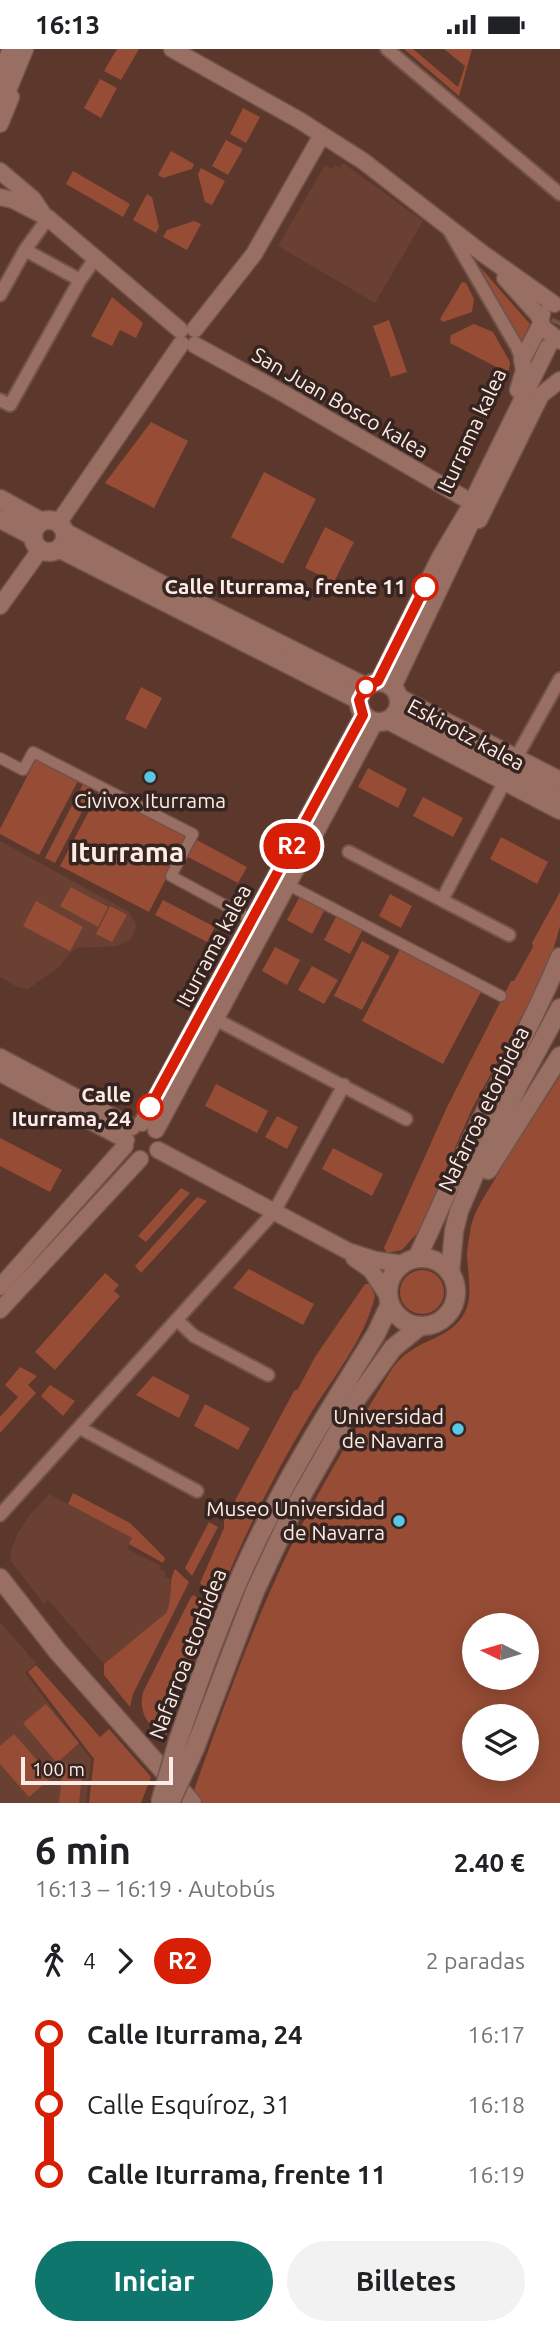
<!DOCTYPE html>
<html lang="es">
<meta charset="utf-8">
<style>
body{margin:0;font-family:Ubuntu,sans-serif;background:#f2f2f2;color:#202124;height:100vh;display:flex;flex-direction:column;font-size:26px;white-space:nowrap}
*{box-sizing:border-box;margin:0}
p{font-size:23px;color:#757577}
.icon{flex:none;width:38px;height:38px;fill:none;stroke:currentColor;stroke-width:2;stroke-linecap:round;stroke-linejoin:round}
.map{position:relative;height:1754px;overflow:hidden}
.drawer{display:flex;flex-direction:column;background:#fff;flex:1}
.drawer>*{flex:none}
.badge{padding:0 14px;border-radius:23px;font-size:24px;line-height:46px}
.needle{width:46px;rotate:275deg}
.controls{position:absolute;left:462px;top:1564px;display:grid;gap:14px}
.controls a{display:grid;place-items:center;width:77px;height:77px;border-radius:50%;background:#fff;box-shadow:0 4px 18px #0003;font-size:35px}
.scale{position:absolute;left:21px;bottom:18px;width:152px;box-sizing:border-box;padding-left:7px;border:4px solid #feebe5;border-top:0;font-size:19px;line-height:24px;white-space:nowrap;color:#feebe5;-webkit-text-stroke:5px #35241f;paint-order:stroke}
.map>.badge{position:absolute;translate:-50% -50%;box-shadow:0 0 0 4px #fff}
.legs{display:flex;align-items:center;gap:10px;height:77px;padding:0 35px;font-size:23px}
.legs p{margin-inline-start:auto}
.summary{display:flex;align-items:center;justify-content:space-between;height:119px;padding:0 35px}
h1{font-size:38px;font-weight:600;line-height:52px}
.cta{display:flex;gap:14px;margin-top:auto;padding:14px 35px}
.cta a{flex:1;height:80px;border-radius:42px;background:#0f766e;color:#fff;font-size:28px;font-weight:600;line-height:80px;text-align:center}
.cta a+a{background:#f2f2f2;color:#202124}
ul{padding:0 35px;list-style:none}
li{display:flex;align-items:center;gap:24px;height:70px;font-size:26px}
li i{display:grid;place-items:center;width:10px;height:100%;margin:0 9px;background:currentColor}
li i::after{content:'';width:18px;height:18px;margin:-9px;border:5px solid;border-radius:50%;background:#fff}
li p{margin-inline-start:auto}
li:first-child i{background:linear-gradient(#0000 50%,currentColor 0)}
li:last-child i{background:linear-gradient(currentColor 50%,#0000 0)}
.status{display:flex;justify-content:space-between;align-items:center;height:49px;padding:0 35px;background:#fff;direction:ltr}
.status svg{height:19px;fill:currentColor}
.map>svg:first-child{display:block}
.built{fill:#6a4032}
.green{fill:#974c35;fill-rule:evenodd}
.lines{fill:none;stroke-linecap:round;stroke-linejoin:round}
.tertiary-tunnel{stroke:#745248;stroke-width:16;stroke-dasharray:16 8;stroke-linecap:butt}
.pedestrian-casing{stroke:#71534a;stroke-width:13}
.minor-casing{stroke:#71534a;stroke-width:16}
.tertiary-casing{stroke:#71534a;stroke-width:19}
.secondary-casing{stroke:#71534a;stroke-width:21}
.pedestrian{stroke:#986f62;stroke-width:10}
.minor{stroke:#986f62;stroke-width:12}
.tertiary{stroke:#986f62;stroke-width:16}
.secondary{stroke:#986f62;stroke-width:18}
.secondary-bridge-casing{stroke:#71534a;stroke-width:21;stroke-linecap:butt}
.secondary-bridge{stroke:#986f62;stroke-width:18}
.line-1-casing{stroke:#fff;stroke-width:16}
.line-1{stroke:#d81e05;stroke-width:10}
.stop-1-dot{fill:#fff;stroke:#d81e05;stroke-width:3.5}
.poi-dot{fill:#5ac8e5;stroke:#35241f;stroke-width:2.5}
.labels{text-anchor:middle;stroke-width:7;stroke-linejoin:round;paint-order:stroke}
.street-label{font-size:21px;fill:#feebe5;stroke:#35241f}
.stop-label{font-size:21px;font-weight:bold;fill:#feebe5;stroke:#35241f;text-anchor:end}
.poi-label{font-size:21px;fill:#feebe5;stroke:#35241f;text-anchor:end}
.district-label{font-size:28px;font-weight:bold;fill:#feebe5;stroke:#35241f}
</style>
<div class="status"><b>16:13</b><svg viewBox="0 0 49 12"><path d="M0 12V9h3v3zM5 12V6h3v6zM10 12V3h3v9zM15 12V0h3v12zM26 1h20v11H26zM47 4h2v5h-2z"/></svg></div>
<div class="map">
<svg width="560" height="1754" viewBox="0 0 560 1754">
<rect width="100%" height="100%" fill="#5c372c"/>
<!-- built -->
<g class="built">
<polygon points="343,114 423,172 375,254 278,197 325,116 332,120 335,116 340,118"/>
<polygon points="0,792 129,863 135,873 136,879 131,890 117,897 77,899 69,905 60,917 28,940 18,938 0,928"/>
<polygon points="49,1445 132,1489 127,1500 161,1517 160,1520 166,1523 164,1527 170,1530 170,1556 166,1564 104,1615 48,1551 44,1555 10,1511 12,1509 10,1505 18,1483 30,1466"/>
<polygon points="0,1573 36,1614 25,1624 91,1710 86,1754 0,1754"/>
</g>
<!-- green -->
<g class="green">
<polygon points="117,0 139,0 121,31 104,22"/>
<polygon points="404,0 413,0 458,38 465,17 444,0 472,0 459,47"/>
<polygon points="100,30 117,39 101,69 84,59"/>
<polygon points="243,59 260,68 246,94 230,85"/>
<polygon points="226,91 243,100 228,126 212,117"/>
<polygon points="171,102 194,115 192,120 163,129 158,126"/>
<polygon points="201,119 225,132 212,156 205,153 198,125"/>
<polygon points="73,122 130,155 123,168 66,135"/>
<polygon points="147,145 152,148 159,178 156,184 133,171"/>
<polygon points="194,172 201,175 187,201 163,188 167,181"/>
<polygon points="480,218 530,275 521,293"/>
<polygon points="462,233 466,234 474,250 472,263 443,273 440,270"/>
<polygon points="112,248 143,274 136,289 120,281 112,297 91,287"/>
<polygon points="389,271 407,323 391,328 373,277"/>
<polygon points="474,275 493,283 510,313 509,321 504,322 450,294 451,286"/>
<polygon points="151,373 188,392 154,459 105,434"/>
<polygon points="264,423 316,450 283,515 231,488"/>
<polygon points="325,478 354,493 334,533 305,519"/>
<polygon points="141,638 162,649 146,680 125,670"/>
<polygon points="37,708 79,730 39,806 0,785 0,780"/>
<polygon points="368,719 407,740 398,759 358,738"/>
<polygon points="84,733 95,738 55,814 45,809"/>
<polygon points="100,741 188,787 149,863 60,817"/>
<polygon points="423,748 463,769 453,788 413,767"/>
<polygon points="501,788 548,813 537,835 490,810"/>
<polygon points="195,790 247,818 238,834 186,807"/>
<polygon points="71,838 108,858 98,878 60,857"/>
<polygon points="560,843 560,877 549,916 472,1060 419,1182 402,1201 387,1204 384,1199 447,1058 511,932 514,932 533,898 532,894"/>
<polygon points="390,845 412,857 401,879 379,867"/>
<polygon points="300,847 325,860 312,885 287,871"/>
<polygon points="163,851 215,878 207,893 155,866"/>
<polygon points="36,852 83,878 70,902 23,877"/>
<polygon points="110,857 127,866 112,893 96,885"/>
<polygon points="337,866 363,880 350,905 324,891"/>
<polygon points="362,892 390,907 362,961 334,947"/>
<polygon points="275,898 300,911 287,936 262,922"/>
<polygon points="400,900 481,943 443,1015 362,972"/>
<polygon points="312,917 338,931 324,955 298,941"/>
<path d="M560,1027V1754H200L193,1744C219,1671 245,1597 277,1527C309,1456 350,1389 390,1323C412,1287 450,1295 466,1261C473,1244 467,1221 467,1203C468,1195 470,1185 471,1177C476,1158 488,1142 498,1125C517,1092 539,1060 560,1027ZM474,1577H527V1629H474ZM474,1668H527V1720H474Z"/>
<polygon points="216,1035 268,1062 257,1084 205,1057"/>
<polygon points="277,1067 298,1078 287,1100 265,1088"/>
<polygon points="0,1089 62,1121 50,1143 0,1117"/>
<polygon points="333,1099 383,1125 372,1147 322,1120"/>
<polygon points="181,1139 190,1144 146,1193 138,1187"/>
<polygon points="197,1148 207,1152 141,1224 135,1217"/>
<polygon points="249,1220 314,1255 303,1276 233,1239"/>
<circle cx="422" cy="1243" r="22"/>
<polygon points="105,1224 119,1236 114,1242 120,1247 55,1321 35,1303"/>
<path d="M365,1235H370L375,1247C364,1293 332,1329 308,1369C273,1427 243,1489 217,1552L200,1534L224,1479V1472L294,1342L298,1340L315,1308Z"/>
<polygon points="20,1318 37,1327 28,1336 36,1344 0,1384 0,1368 18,1348 5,1336"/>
<polygon points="153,1327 189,1346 189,1349 179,1369 136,1346"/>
<polygon points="50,1336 75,1352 63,1367 41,1347"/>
<polygon points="205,1355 250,1379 238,1401 194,1377"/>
<polygon points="73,1444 130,1474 165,1509 163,1514 129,1495 132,1489 68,1455"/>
<polygon points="209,1473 218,1478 192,1527 185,1519"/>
<path d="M175,1520L189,1533L133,1645L130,1658L104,1626V1615L166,1564C174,1549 167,1535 175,1520Z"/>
<path d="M194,1546L211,1563L190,1614L165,1691C149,1675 138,1666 143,1643L191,1548Z"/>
<polygon points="36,1616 100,1688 109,1680 151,1728 141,1754 89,1754 94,1710 28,1623"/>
<polygon points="46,1655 79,1694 57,1714 23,1674"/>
<polygon points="14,1685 52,1728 29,1748 0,1715 0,1697"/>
<polygon points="63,1715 83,1717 79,1754 59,1754"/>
</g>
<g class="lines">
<!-- tertiary-tunnel -->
<polyline class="tertiary-tunnel" points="548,298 560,272"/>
<defs>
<g id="pedestrian">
<polyline points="0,709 23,721 33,703 193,785 171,827 243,866"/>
<polyline points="296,840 501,947"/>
</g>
<g id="minor">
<polyline points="387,0 560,145"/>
<polyline points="449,181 517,298 522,311"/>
<polyline points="25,201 80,231"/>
<polyline points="0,246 25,201 48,169"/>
<polyline points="0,351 10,356 80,231 95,210"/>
<polyline points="397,662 560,748"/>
<polyline points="516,709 560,630"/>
<polyline points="349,803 509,886"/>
<polyline points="442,851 505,732"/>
<polyline points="215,970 406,1070"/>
<polyline points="177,1271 194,1287 268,1326"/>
<polyline points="80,1379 197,1442"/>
<polyline points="0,1466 274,1163 344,1036"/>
</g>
<g id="tertiary">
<polyline points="172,0 299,71 363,112 482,204 554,255"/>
<polyline points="0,26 11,0"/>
<polyline points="0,75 11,48"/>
<polyline points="0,122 33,150 43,165"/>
<polyline points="0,148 13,151 48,169 180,281"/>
<polyline points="505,229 541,269"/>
<polyline points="542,265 540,270 543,279 560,292"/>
<polyline points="195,280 254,205 322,86"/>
<polyline points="195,296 286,346 464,449"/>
<polyline points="518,341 524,321 522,311 541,275"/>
<polyline points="479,471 541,346 560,331"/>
<polyline points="59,473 181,295"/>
<polyline points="0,557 40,501"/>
<polyline points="378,633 440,508 468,461 548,298"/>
<polyline points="393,638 479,457"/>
<polyline points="0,1008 132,1078"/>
<polyline points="0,1024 126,1091"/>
<polyline points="142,1074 363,666"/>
<polyline points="156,1081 375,673"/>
<polyline points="158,1101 348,1202 376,1211 403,1215"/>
<polyline points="354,1209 371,1221 388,1247"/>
<polyline points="0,1238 125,1097"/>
<polyline points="0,1261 140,1110"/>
</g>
<g id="secondary">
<polyline points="0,58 24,0"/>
<polyline points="0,450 40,472"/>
<polyline points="0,470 33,487"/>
<circle cx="49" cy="487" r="16"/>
<polyline points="66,484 166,538 366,638"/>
<polyline points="60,500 359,651"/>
<circle cx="379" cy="653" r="20"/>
<polyline points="399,649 560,732"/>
<polyline points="388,671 560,761"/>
<polyline points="488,1121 560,1007"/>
<path d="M417,1209C439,1162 459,1114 483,1067C509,1014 538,963 560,908"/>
<circle cx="422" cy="1243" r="34"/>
<polyline points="450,1224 454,1182 459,1162 476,1122 519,1035 560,959"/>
<polyline points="0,1529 58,1603 192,1754"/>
<path d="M178,1692C205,1614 234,1533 273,1460C304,1400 341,1342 376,1285L390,1255"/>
<polyline points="195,1699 255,1542 290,1467 357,1349 393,1299 420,1277"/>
</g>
</defs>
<!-- pedestrian casing -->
<use href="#pedestrian" class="pedestrian-casing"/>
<!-- minor casing -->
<use href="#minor" class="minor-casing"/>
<!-- tertiary casing -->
<use href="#tertiary" class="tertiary-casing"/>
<!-- secondary casing -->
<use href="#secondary" class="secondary-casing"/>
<!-- pedestrian -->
<use href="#pedestrian" class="pedestrian"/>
<!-- minor -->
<use href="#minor" class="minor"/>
<!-- tertiary -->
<use href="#tertiary" class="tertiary"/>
<!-- secondary -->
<use href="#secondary" class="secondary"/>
<defs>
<g id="secondary-bridge">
<polyline points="160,1754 178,1692"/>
<polyline points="170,1754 195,1699"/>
</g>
</defs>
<!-- secondary-bridge casing -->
<use href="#secondary-bridge" class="secondary-bridge-casing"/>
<!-- secondary-bridge -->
<use href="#secondary-bridge" class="secondary-bridge"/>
</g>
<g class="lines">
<defs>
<polyline id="line-1" points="150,1058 363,666 359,651 366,638 378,632 425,538"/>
</defs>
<!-- line-1 casing -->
<use href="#line-1" class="line-1-casing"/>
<!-- line-1 -->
<use href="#line-1" class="line-1"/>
</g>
<!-- markers -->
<g class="stop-1-dot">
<circle cx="425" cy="538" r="12"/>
<circle cx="366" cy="638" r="9"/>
<circle cx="150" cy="1058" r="12"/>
</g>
<g class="poi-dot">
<circle cx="150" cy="728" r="7"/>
<circle cx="458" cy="1380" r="7"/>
<circle cx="399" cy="1472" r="7"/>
</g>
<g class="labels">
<!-- street labels -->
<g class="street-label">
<text transform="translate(340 354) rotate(30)" y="7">San Juan Bosco kalea</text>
<text transform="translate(472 382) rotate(-65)" y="7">Iturrama kalea</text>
<text transform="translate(466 686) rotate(28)" y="7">Eskirotz kalea</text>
<text transform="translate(214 897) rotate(-62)" y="7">Iturrama kalea</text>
<text transform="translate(484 1060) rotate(-64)" y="7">Nafarroa etorbidea</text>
<text transform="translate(188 1605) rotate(-69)" y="7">Nafarroa etorbidea</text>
</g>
<!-- stop labels -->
<g class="stop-label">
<text x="406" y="545">Calle Iturrama, frente 11</text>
<text x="131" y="1053">Calle<tspan x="131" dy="24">Iturrama, 24</tspan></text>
</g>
<!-- poi labels -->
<g class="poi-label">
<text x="150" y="759" text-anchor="middle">Civivox Iturrama</text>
<text x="444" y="1375">Universidad<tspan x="444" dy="24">de Navarra</tspan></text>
<text x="385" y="1467">Museo Universidad<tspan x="385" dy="24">de Navarra</tspan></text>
</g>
<!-- district labels -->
<g class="district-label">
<text x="127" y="813">Iturrama</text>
</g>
</g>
</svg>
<div class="controls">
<a><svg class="needle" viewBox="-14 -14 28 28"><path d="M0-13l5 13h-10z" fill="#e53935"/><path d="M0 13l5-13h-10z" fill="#757577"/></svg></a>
<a><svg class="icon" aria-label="layers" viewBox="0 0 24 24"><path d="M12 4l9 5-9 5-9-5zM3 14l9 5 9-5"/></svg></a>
</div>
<div class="scale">100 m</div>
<b class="badge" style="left:292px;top:797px;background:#d81e05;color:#fff">R2</b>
</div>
<section class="drawer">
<div class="summary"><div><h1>6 min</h1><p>16:13 – 16:19 · Autobús</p></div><b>2.40 €</b></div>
<div class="legs"><svg class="icon" aria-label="walk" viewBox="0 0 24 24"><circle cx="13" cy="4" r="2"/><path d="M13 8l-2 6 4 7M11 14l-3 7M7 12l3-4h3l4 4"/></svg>4<svg class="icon" aria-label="forward" viewBox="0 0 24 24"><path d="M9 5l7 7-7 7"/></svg><b class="badge" style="background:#d81e05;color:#fff">R2</b><p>2 paradas</p></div>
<ul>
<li><i style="color:#d81e05"></i><b>Calle Iturrama, 24</b><p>16:17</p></li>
<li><i style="color:#d81e05"></i><span>Calle Esquíroz, 31</span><p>16:18</p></li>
<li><i style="color:#d81e05"></i><b>Calle Iturrama, frente 11</b><p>16:19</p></li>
</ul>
<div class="cta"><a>Iniciar</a><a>Billetes</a></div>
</section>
